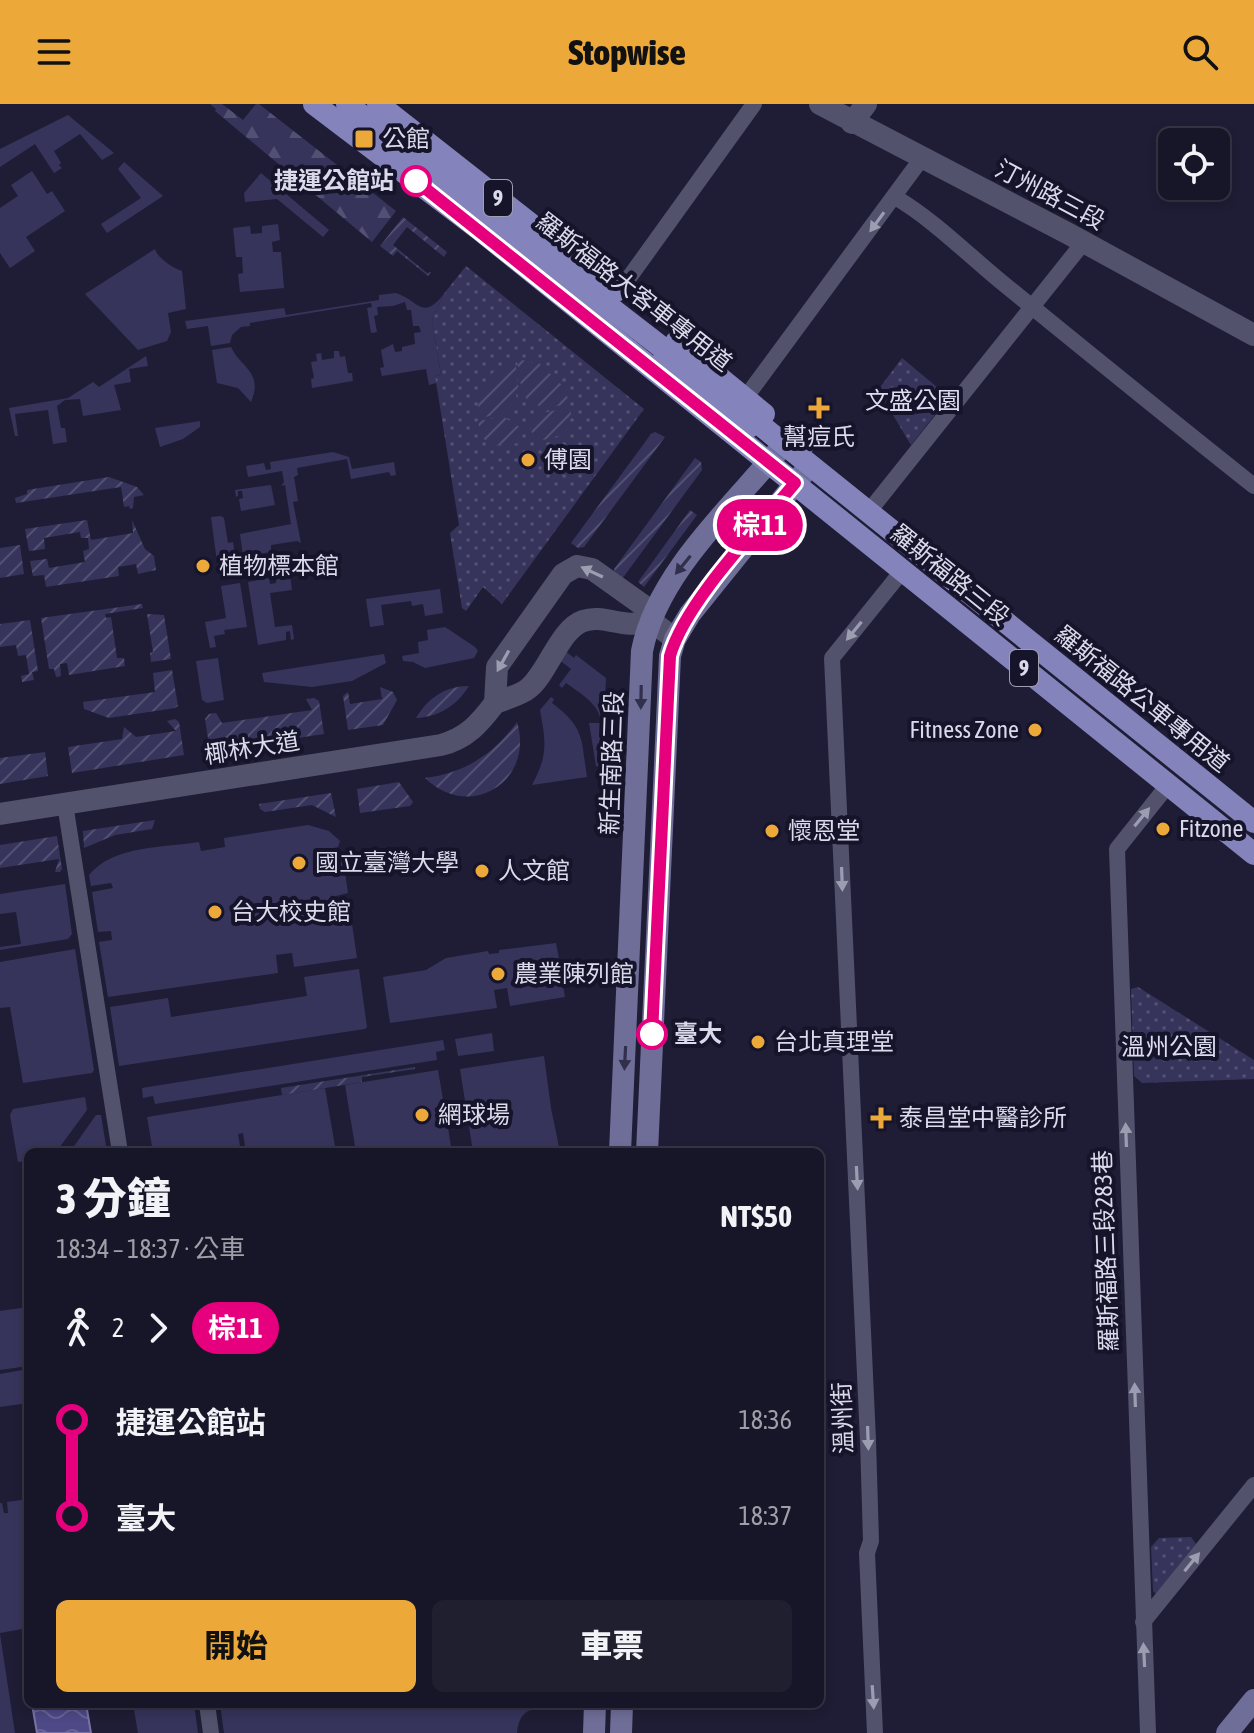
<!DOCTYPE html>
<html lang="zh-TW">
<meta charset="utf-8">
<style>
body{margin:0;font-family:"Asap Condensed","Noto Sans TC",sans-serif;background:#201f30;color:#f1f3f6;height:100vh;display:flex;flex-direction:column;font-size:30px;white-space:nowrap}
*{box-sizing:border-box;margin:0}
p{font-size:26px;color:#9e9fa8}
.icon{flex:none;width:44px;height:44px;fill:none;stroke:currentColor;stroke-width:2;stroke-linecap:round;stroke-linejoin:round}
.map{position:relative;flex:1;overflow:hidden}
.panel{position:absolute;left:24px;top:1044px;width:800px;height:560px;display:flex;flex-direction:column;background:#171628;border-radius:12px;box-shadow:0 4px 12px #0003,0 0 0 2px #363545}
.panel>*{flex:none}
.badge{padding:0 16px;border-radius:26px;font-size:28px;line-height:52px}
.tools{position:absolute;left:1158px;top:24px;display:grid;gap:16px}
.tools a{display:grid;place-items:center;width:72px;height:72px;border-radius:12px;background:#171628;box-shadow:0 4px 12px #0003,0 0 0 2px #363545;font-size:40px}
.map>.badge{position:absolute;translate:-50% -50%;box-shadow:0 0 0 4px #fff}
.legs{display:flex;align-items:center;gap:12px;height:88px;padding:0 32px;font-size:26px}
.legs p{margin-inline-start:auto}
.head{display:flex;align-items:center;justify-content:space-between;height:136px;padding:0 32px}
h1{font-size:44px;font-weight:800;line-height:60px}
.cta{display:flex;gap:16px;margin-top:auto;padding:16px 32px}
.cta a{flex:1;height:92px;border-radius:12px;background:#eca93a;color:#111;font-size:32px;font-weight:800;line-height:92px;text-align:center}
.cta a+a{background:#201f30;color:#f1f3f6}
ul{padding:0 32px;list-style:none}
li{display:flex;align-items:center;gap:28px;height:96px;font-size:30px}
li i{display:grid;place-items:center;width:12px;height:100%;margin:0 10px;background:currentColor}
li i::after{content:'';width:20px;height:20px;margin:-10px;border:6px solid;border-radius:50%;background:#171628}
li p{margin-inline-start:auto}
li:first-child i{background:linear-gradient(#0000 50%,currentColor 0)}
li:last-child i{background:linear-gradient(currentColor 50%,#0000 0)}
header{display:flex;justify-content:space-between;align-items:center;height:104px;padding:0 32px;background:#eca93a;color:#111;font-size:36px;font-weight:800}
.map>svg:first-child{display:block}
.grass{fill:#36345b}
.forest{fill:url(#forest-firs)}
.park{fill:url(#park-dots)}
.garden{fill:url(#garden-furrows)}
.water{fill:url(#water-waves);stroke:#7874a5;stroke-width:2}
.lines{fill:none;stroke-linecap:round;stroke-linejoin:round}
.minor{stroke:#53526d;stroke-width:16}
.tertiary{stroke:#53526d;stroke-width:22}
.secondary{stroke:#6f6e99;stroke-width:22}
.primary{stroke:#8483bb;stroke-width:22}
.oneway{fill:#9d9db2}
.oneway2{fill:#302f4c}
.line-1-casing{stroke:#fff;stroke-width:18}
.line-1{stroke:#e6007e;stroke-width:12}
.poi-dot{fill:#eca93a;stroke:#15142b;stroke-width:3}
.stop-1-dot{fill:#fff;stroke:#e6007e;stroke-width:4}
.labels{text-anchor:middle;stroke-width:8;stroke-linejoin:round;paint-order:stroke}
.shield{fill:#15142b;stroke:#9f9fb1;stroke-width:2}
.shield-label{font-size:22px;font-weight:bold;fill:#dadaeb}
.poi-label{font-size:24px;fill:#dadaeb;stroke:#15142b;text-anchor:start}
.stop-label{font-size:24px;font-weight:bold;fill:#dadaeb;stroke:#15142b;text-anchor:end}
.street-label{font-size:24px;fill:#dadaeb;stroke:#15142b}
.park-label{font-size:24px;fill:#ddddf0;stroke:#15142b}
</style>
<header><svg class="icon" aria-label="menu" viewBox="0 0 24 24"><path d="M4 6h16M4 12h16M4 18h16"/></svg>Stopwise<svg class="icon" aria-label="search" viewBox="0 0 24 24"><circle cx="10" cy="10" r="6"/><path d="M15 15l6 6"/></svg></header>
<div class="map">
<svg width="1254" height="1629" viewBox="0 0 1254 1629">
<defs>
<pattern id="forest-firs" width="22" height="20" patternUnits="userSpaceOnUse" patternTransform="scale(2)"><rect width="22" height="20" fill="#36345b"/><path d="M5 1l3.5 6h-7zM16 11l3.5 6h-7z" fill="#525173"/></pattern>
<pattern id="park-dots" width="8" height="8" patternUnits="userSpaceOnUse" patternTransform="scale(2)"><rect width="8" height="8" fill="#36345b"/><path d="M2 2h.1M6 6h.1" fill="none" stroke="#525173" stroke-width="1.8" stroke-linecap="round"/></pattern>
<pattern id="garden-furrows" width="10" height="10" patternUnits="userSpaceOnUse" patternTransform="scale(2)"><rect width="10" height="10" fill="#36345b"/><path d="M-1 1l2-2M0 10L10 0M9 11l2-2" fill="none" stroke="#525173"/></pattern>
<pattern id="water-waves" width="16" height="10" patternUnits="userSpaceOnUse" patternTransform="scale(2)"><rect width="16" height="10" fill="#4e4987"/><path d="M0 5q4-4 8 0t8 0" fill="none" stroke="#676398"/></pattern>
</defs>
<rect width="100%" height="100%" fill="#1f1d35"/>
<!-- grass -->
<g class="grass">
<polygon points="68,11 114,49 102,56 80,30 54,47 61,59 59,61 62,64 54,69 35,40 0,63 0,45"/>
<polygon points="124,58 163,92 107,129 101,120 141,94 118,65"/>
<polygon points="32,67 47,90 52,87 65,107 26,133 35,147 10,164 0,149 0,104 18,92 11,81"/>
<polygon points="261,69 329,126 323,133 277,95 245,98 244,89"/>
<polygon points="278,120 280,136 272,138 273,148 281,148 284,184 240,188 238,170 243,169 242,153 236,153 233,124 250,122 251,130 262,129 262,122"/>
<path d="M155,145C157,153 172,164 182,167L186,205L168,209L171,228L167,237L138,246L85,190Z"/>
<path d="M396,189C418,196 422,217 443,191L432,217L441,271L436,272V279L429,281L426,265L382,272L380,264L384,263L381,246L393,240L395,248L402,247V243L415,240L414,229L421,228L419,222H413L411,206H407L405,198L393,202L377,203L378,211L374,212L377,228L371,229L367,204L372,203L371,199L250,219V222L241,223L232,231L230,239L211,242L208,222L187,225L185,217L284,204L286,211L379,196V191Z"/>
<path d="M231,243C240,263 264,268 251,298L238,284L217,279L212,246Z"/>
<polygon points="334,247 339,247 340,253 345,252 348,269 352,269 353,277 312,284 311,275 314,274 311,258 317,257 316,250 321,249 322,256 334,254"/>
<polygon points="146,252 148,262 129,265 131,278 114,281 121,306 83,312 80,295 65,296 57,302 61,324 65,324 67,338 53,340 48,306 15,310 18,332 15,332 9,304 68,294 93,278 99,283"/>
<polygon points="200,317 200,323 183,335 160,343 155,324"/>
<polygon points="333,348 349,353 352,365 394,358 396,371 391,372 389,368 351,375 347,355 297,364 298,371 294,373 298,397 293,398 301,439 297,437 271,441 271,448 243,452 240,430 291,420 285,381 281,382 284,378 282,367 248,373 246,362 264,359 266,366 271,365 270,358"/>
<polygon points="271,381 275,401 241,407 239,395 243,394 242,387 238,387 238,392 236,393 235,386"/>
<polygon points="221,412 224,414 228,439 233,438 238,470 219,473 211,413"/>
<polygon points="300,455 306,455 308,467 290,470 292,486 270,489 275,523 292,521 294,535 291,536 290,527 286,528 286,536 258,541 248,478 269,474 270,480 276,479 277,466 301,463"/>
<polygon points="240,479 247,523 224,526 225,530 214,532 216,543 210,544 205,518 226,514 221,482"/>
<polygon points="440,485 443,509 425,512 423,500 412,502 411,497 381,501 384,521 370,523 366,495"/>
<polygon points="445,523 475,543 478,547 474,554 425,564 413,558 403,557 402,552 419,549 418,538 428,536 427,526"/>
<path d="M564,546L574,554L576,551L606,574L602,663L596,662L589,619H601C600,600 581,590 566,579L562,584L559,581L571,565L558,555Z"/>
<polygon points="384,550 386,559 352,577 312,583 264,578 262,569"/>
<polygon points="218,554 224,596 207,599 202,596 196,557"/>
<path d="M551,593L554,595L552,599C585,624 581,634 587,673L532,681C548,651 546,639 540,606Z"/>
<path d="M308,721L329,727L340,737L338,743L325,746L326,754L339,752L343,755L348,789L336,792L338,801L349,799L357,854L294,863L292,849L276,851L278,869L108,893L99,838L112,836L111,827L98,828L92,788L113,784L111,779L91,782L89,771C114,741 162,744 199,738L201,747L225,743L224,734Z"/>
<polygon points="65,780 72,830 68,835 0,846 0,843 21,840 16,808 0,810 0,790"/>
<polygon points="556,839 559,855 545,857 545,861 559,860 565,893 510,902 507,884 494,886 497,904 390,919 383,873 426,866 446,854 488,847 489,850 499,849 499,846"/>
<polygon points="75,845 94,966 92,969 23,979 10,903 0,904 0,858"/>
<polygon points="359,865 367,923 365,925 119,962 110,903 168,894 171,913 307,892 304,873"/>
<polygon points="492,929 494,947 458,952 455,935"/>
<polygon points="443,936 445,946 436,948 437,956 155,1000 153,992 143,994 142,984"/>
<polygon points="544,952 551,1004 560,1048 473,1048 460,965"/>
<polygon points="438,966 452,1048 356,1048 345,981"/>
<polygon points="325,984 336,1048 246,1048 243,1029 238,1030 241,1048 153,1048 147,1013"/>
<polygon points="85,993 87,1006 56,1048 28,1048 28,1057 18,1058 10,1011 13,1005"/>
<polygon points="96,1011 101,1011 107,1048 70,1048"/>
<polygon points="28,1203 28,1262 0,1266 0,1207"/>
<polygon points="28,1265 28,1299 0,1303 0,1270"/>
<polygon points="28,1395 28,1524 0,1529 0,1399 2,1399 4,1409 8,1409 7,1398"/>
<polygon points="0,1530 15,1629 0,1629"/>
<polygon points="133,1600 194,1600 198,1629 138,1629"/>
<path d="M220,1600H560C541,1608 520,1597 517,1629H224Z"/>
</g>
<!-- forest -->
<polygon class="forest" points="210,0 222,0 243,16 256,0 259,0 396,107 372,138 215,7 216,5"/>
<!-- park -->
<g class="park">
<polygon points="466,162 644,305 502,500 483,483 466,507 462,504 450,429 459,421 435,272 441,271 432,217 443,191"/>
<polygon points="902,254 949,293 911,341 878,286"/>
<polygon points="1138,883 1254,956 1254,975 1142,979 1134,972 1131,885"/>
<polygon points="1191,1433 1196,1440 1156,1490 1153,1487 1151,1443 1159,1434"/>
</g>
<!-- garden -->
<g class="garden">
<polygon points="403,113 447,148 444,153 407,123 393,141 427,169 431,168 428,172 397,147 393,152 380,142"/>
<polygon points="515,255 519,289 516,290 517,296 504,310 477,314 479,294 492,268 495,269 504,259"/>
<polygon points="517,255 535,259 537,257 563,282 570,300 543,304 526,295 525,289 522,289"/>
<path d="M571,303C572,331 558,334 535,337L530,323L538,310Z"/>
<polygon points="504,313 521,324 520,339 493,342 484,335 477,317"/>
<polygon points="655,328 665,333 584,443 578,444 571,439 651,330"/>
<polygon points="695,354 701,358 702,366 622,475 615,469 614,465"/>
<polygon points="109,373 137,383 144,391 134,393 133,404 130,405 129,402 124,403 121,383 16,399 15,394 27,390 27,386"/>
<polygon points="690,406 697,411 644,483 638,478"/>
<polygon points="87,416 91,436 133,429 132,416 145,445 154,452 156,466 138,470 136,460 118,463 119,472 46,483 44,471 33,472 30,457 47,455 49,464 85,458 83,447 89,445 88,434 81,434 80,428 44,434 45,445 29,447 25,425"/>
<polygon points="20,441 24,470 0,474 0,444"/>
<polygon points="142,500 143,504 105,510 106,514 111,513 117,554 124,554 125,562 69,571 67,559 60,560 61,572 56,573 54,565 49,565 41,514"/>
<polygon points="147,510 164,511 171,555 151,558 150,549 153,548"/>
<polygon points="30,516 38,567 32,568 34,576 22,578 21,572 29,570 26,551 18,552 16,541 0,543 0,520"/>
<polygon points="172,566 178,602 175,604 109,614 84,605 83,598 155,588 153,569"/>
<path d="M469,582C457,601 439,613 416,614C428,594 445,582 469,582Z"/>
<polygon points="380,583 393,588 397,596 383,621 348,626 343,592 348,588 350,600 382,595"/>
<polygon points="314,594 319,597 324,630 210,647 205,615 209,610 216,609 222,619 312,606 306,595"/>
<polygon points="175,615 179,618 184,651 72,669 68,643 122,635 124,623 136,633 176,627 167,617"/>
<path d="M517,618C535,677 470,718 425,674C465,669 494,650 517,618Z"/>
<polygon points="45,648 48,672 0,680 0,654"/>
<polygon points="399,678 413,698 410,702 360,709 357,685"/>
<polygon points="331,689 336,713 312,701 265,708 260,705 259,700"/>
<polygon points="155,716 152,725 115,731 84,744 83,727"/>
<polygon points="57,732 62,765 60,768 55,768 59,755 0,764 0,741"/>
<polygon points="415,963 415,965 362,973 362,978 282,991 281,984"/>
</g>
<!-- water -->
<polygon class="water" points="32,1600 86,1600 91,1629 37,1629"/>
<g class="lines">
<!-- minor -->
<g class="minor">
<path d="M895,93C937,118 972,155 1010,185C1091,251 1172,317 1254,382"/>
<polyline points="618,189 754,0"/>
<polyline points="740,301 922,54"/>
<polyline points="874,401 1083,139"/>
<polyline points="65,700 120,1048"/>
<polyline points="1143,1518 1254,1381"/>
<polyline points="207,1600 211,1629"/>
<polyline points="875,1629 867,1449 871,1437 868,1336 832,554 903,466"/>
<polyline points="1148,1629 1117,745 1168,681"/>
</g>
<!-- tertiary -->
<g class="tertiary">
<polyline points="820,0 1069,130 1254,231"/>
<polyline points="852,19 866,0"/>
<polyline points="495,599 497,563 563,470 577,462 592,465 644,502 650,516 675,535"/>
<path d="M495,599C505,595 521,591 529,584C548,568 560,525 583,517C605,509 624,527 650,516"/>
<path d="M0,710L441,641C467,634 479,620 495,599"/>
</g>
<!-- secondary -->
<g class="secondary">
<path d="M620,1048L642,547C657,469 734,401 784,340H804"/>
<polyline points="647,1048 670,552 675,535 690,510 806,366"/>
<polyline points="594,1629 595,1600"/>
<polyline points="621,1629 622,1600"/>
<polyline points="1227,1629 1254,1596"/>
</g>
<!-- primary -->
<g class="primary">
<polyline points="314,0 480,126 1254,750"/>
<polyline points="347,0 682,259"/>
<polyline points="378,0 616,187"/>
<polyline points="676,238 764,310"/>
<polyline points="664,254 749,323"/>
<polyline points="743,307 1254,718"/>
</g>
</g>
<!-- one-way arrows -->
<defs><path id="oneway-solid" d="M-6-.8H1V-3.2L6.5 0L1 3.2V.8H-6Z" transform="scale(2)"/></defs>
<g class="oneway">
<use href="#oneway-solid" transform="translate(877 118) rotate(126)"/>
<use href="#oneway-solid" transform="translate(592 468) rotate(-155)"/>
<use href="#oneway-solid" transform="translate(854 527) rotate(129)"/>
<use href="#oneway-solid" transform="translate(503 557) rotate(119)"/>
<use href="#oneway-solid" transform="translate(1142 713) rotate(-51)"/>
<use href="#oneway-solid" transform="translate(842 775) rotate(88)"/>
<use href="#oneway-solid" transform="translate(1126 1031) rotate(-92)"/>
<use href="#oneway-solid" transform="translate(857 1074) rotate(87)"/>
<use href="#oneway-solid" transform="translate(1135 1291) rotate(-92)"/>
<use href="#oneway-solid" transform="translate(868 1334) rotate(88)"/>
<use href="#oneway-solid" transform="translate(1192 1458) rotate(-51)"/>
<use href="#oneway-solid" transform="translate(1144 1551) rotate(-93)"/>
<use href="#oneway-solid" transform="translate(873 1593) rotate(86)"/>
</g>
<g class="oneway2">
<use href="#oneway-solid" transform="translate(683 461) rotate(129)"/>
<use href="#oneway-solid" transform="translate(641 593) rotate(91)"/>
<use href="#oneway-solid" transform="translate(625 954) rotate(93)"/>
</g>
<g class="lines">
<defs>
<path id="line-1" d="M416,77L795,379C758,424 685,498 670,552L652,930"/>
</defs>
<!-- line-1 casing -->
<use href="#line-1" class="line-1-casing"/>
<!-- line-1 -->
<use href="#line-1" class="line-1"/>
</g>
<!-- markers -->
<g class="poi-dot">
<rect x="354" y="25" width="20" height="20" rx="4"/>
<path d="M815 292h8v8h8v8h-8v8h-8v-8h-8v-8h8z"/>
<circle cx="528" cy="356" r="8"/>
<circle cx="203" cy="462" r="8"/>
<circle cx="1035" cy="626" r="8"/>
<circle cx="1163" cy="725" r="8"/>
<circle cx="772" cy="727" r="8"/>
<circle cx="299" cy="759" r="8"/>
<circle cx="482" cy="767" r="8"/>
<circle cx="215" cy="808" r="8"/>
<circle cx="498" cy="870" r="8"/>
<circle cx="758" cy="938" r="8"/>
<circle cx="422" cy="1011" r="8"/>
<path d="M877 1002h8v8h8v8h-8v8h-8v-8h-8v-8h8z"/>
</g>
<g class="stop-1-dot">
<circle cx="416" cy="77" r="14"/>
<circle cx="652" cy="930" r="14"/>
</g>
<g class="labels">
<!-- shield labels -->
<g class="shield">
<rect x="484" y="76" width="28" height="36" rx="6"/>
<rect x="1010" y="546" width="28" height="36" rx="6"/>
</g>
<g class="shield-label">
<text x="498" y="102">9</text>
<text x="1024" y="572">9</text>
</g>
<!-- poi labels -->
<g class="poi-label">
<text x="382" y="43">公館</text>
<text x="819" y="341" text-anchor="middle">幫痘氏</text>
<text x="544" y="364">傅園</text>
<text x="219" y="470">植物標本館</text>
<text x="1019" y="634" text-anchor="end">Fitness Zone</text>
<text x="1179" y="733">Fitzone</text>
<text x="788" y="735">懷恩堂</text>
<text x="315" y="767">國立臺灣大學</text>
<text x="498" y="775">人文館</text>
<text x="231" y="816">台大校史館</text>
<text x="514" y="878">農業陳列館</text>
<text x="774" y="946">台北真理堂</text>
<text x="438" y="1019">網球場</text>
<text x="899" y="1022">泰昌堂中醫診所</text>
</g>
<!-- stop labels -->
<g class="stop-label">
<text x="394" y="85">捷運公館站</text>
<text x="674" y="938" text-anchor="start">臺大</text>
</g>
<!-- street labels -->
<g class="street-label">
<text transform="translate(1050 91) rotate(28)" y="8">汀州路三段</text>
<text transform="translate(634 188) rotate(38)" y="8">羅斯福路大客車專用道</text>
<text transform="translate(950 471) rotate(39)" y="8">羅斯福路三段</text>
<text transform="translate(1142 595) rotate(39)" y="8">羅斯福路公車專用道</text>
<text transform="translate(252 644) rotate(-9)" y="8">椰林大道</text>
<text transform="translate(612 659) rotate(-88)" y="8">新生南路三段</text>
<text transform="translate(1106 1147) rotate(-92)" y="8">羅斯福路三段283巷</text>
<text transform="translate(843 1314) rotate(-92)" y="8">溫州街</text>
</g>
<!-- park labels -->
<g class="park-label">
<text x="913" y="305">文盛公園</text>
<text x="1169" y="951">溫州公園</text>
</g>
</g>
</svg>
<div class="tools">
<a><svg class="icon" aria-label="locate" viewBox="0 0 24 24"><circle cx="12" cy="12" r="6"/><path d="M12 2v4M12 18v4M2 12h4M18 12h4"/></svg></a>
</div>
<b class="badge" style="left:760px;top:421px;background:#e6007e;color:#fff">棕11</b>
<section class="panel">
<div class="head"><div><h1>3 分鐘</h1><p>18:34 – 18:37 · 公車</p></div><b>NT$50</b></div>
<div class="legs"><svg class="icon" aria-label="walk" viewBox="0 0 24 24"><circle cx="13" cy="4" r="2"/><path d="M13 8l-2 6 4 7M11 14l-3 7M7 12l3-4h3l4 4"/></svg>2<svg class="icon" aria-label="forward" viewBox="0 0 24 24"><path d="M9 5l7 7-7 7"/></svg><b class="badge" style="background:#e6007e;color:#fff">棕11</b></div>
<ul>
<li><i style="color:#e6007e"></i><b>捷運公館站</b><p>18:36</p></li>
<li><i style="color:#e6007e"></i><b>臺大</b><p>18:37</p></li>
</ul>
<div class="cta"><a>開始</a><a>車票</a></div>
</section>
</div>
